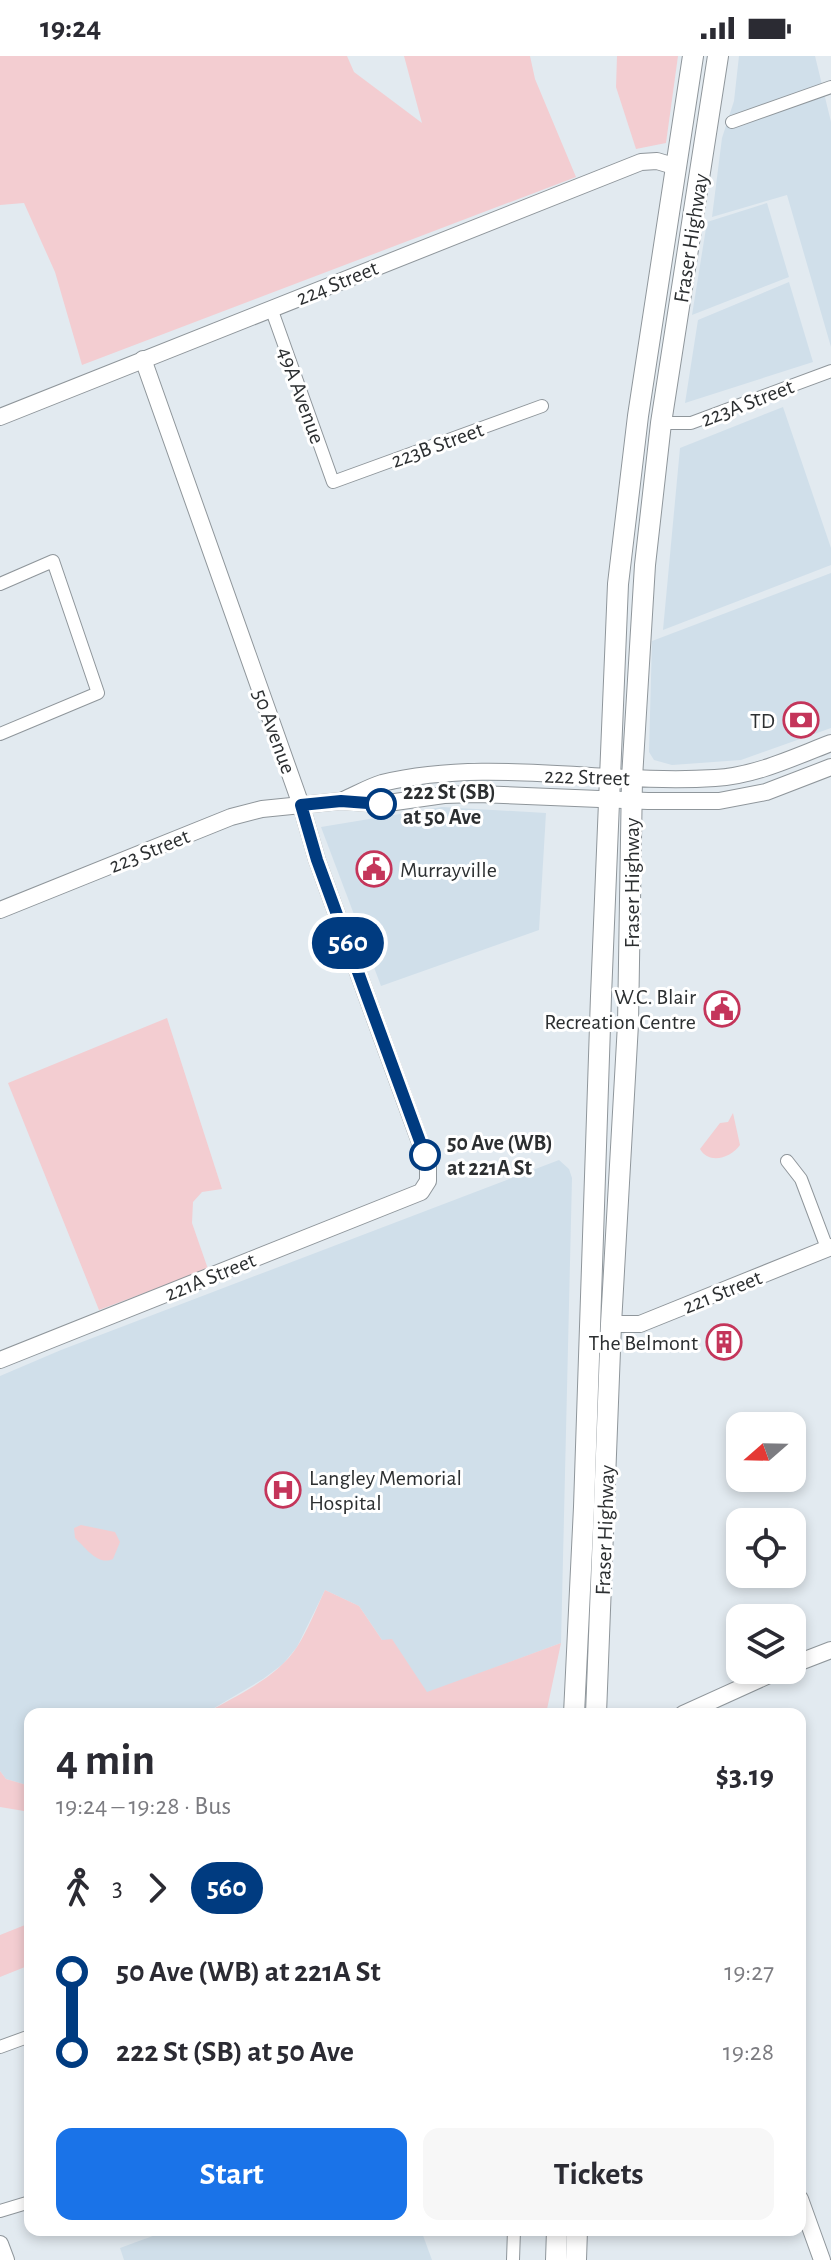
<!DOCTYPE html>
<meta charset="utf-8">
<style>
body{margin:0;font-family:"Alegreya Sans",sans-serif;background:#f7f7f7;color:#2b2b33;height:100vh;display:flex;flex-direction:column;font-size:30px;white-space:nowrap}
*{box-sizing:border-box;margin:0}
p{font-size:26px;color:#7c7c81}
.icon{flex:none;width:44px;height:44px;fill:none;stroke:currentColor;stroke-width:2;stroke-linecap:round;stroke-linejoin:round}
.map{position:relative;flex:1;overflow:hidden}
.details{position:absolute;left:24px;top:1652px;width:782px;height:528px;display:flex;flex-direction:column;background:#fff;border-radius:16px;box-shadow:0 4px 12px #0003}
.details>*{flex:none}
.badge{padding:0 16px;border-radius:26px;font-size:28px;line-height:52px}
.needle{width:52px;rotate:250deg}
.tools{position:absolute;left:726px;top:1356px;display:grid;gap:16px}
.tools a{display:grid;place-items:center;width:80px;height:80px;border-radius:16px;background:#fff;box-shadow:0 4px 12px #0003;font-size:40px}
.map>.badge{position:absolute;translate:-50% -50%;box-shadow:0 0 0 4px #fff}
.legs{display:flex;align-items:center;gap:12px;height:88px;padding:0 32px;font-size:26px}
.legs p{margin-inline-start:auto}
.head{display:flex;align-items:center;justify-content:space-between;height:136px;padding:0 32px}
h1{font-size:44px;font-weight:600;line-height:60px}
.action{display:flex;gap:16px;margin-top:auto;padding:16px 32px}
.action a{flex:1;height:92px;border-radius:16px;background:#1a73e8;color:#fff;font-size:32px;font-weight:600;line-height:92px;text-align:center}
.action a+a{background:#f7f7f7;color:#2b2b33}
ul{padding:0 32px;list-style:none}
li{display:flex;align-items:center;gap:28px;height:80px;font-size:30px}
li i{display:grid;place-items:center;width:12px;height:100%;margin:0 10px;background:currentColor}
li i::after{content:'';width:20px;height:20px;margin:-10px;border:6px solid;border-radius:50%;background:#fff}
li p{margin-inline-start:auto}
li:first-child i{background:linear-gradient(#0000 50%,currentColor 0)}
li:last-child i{background:linear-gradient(currentColor 50%,#0000 0)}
.status{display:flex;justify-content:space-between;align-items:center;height:56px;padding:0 40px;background:#fff;direction:ltr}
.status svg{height:22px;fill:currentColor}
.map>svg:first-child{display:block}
.built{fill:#d0dfea}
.green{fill:#f3cdd1}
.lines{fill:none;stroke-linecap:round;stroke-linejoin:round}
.minor-casing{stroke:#8f969b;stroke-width:14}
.tertiary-casing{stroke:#8f969b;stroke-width:18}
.primary-casing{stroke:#8f969b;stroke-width:22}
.minor{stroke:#fff;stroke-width:12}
.tertiary{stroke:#fff;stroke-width:16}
.primary{stroke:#fff;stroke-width:20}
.line-1-casing{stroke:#fff;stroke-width:18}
.line-1{stroke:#003b80;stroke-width:12}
.stop-1-dot{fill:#fff;stroke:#003b80;stroke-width:4}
.labels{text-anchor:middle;stroke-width:6;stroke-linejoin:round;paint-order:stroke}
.street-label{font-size:22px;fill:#2c2f31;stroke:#fff}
.poi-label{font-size:22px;fill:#2c2f31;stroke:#fff;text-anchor:end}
.stop-label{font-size:22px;font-weight:bold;fill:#2c2f31;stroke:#fff;text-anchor:start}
</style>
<div class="status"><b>19:24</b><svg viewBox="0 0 49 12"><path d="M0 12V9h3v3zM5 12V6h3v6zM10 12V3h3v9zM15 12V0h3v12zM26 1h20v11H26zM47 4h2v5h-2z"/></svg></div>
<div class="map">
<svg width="831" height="2204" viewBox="0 0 831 2204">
<rect width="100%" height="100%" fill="#e2eaf0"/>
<!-- built -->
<g class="built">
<polygon points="739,0 815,0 831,66 831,291 787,139 712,161 722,82 734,45"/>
<polygon points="767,147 789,221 692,259 707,166"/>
<polygon points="789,226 813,306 685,347 698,264"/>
<polygon points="783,351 831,492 831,509 663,574 680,392"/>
<polygon points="831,517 831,672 741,704 672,709 654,704 649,696 652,585"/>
<polygon points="442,751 546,757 539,874 381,930 321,771"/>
<polygon points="559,1104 569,1113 572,1122 561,1587 427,1637 392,1584 382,1584 359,1550 325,1534 297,1591 283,1608 263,1623 204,1658 30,1658 30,1730 6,1723 0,1715 0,1320 61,1294"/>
<polygon points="169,2174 421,2174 432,2204 124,2204 120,2192"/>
</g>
<!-- green -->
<g class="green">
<polygon points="0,0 347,0 354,16 422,67 404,0 530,0 535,23 576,121 82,309 55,216 24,147 0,149"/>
<polygon points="617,0 678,0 666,87 636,93 616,31"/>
<polygon points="167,962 222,1133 202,1136 193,1146 192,1167 208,1213 99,1254 8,1027"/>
<path d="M733,1057L740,1089C731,1102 709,1109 700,1093L720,1067L728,1066Z"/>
<path d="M81,1469L115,1476L120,1486L113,1503C98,1510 86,1492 75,1482L74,1472Z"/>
<path d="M325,1534L359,1550L382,1584L392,1583L427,1636L561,1587L546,1658H204C235,1640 276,1623 297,1591C308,1574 316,1553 325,1534Z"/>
<polygon points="0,1715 6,1723 30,1730 30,1756 0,1751"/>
<polygon points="30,1867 30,1909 0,1921 0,1879"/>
</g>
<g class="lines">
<defs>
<g id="minor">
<polyline points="732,66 831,31"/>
<polyline points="271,252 333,426 542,350"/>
<polyline points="661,367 691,367 831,315"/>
<polyline points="0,528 53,505 98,637 0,678"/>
<polyline points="787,1105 801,1123 827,1192"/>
<polyline points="0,1991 30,1980"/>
<polyline points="0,2155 30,2146"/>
<polyline points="513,2204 514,2174"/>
</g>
<g id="tertiary">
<polyline points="0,361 641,106 657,105 677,111"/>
<path d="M343,744C355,739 369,731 382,727C490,701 605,729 715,722C755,720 794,701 831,687"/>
<polyline points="0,854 231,761 262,753 341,745 381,748 444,739 478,738 648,745 719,745 766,736 831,711"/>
<polyline points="611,1268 640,1268 831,1191"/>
<polyline points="0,1304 421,1136 428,1125 428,1108 317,804 301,749 143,303"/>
<polyline points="792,1609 831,1594"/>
<polyline points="683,1658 780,1614"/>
<polyline points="800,2143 822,2204"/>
<polyline points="0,2188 6,2204"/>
</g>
<g id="primary">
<polyline points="574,1658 584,1451 601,940 618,528 638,360 693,0"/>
<polyline points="596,1658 611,1268 628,968 632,722 645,509 661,367 718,0"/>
<polyline points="556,2204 557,2174"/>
<polyline points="576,2204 577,2174"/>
</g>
</defs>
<!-- minor casing -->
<use href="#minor" class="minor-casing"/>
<!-- tertiary casing -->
<use href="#tertiary" class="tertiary-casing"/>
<!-- primary casing -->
<use href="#primary" class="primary-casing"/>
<!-- minor -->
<use href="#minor" class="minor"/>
<!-- tertiary -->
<use href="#tertiary" class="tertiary"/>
<!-- primary -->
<use href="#primary" class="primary"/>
</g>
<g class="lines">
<defs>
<polyline id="line-1" points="381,748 341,745 301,749 317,804 425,1099"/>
</defs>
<!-- line-1 casing -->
<use href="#line-1" class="line-1-casing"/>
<!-- line-1 -->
<use href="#line-1" class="line-1"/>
</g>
<!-- icons -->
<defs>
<symbol id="bank-ring" viewBox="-11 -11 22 22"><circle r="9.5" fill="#fff" stroke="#c4355a" stroke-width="1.5"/><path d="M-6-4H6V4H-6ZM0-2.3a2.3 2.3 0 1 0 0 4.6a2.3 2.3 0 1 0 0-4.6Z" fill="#c4355a"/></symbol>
<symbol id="civic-ring" viewBox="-11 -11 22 22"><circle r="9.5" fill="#fff" stroke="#c4355a" stroke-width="1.5"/><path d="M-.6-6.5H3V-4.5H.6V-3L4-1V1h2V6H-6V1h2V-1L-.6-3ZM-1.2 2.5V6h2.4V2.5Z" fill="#c4355a"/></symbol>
<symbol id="building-ring" viewBox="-11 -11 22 22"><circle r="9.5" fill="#fff" stroke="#c4355a" stroke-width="1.5"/><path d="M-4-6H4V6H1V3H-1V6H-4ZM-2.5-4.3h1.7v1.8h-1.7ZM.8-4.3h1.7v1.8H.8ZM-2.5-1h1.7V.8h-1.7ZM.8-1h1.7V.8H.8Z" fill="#c4355a"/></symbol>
<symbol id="hospital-ring" viewBox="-11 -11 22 22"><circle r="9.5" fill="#fff" stroke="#c4355a" stroke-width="1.5"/><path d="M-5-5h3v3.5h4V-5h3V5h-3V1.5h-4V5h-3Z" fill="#c4355a"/></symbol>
</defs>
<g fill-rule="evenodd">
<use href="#bank-ring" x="781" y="644" width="40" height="40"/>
<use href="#civic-ring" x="354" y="793" width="40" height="40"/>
<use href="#civic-ring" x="702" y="933" width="40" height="40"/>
<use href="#building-ring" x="704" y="1266" width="40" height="40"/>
<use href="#hospital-ring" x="263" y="1414" width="40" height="40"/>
</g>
<!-- markers -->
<g class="stop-1-dot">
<circle cx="381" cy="748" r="14"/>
<circle cx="425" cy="1099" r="14"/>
</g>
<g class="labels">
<!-- street labels -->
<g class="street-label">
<text transform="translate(690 182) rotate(-81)" y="8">Fraser Highway</text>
<text transform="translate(337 226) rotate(-22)" y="8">224 Street</text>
<text transform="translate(302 339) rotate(70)" y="8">49A Avenue</text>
<text transform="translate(747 346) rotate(-21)" y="8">223A Street</text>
<text transform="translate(437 388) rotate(-20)" y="8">223B Street</text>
<text transform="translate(275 675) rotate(70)" y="8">50 Avenue</text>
<text transform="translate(587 720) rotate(2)" y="8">222 Street</text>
<text transform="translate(149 794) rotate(-22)" y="8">223 Street</text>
<text transform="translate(631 827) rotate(-90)" y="8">Fraser Highway</text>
<text transform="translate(210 1220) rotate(-22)" y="8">221A Street</text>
<text transform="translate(722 1235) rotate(-22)" y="8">221 Street</text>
<text transform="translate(604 1474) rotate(-88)" y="8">Fraser Highway</text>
</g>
<!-- poi labels -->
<g class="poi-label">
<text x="775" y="672">TD</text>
<text x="400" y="821" text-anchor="start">Murrayville</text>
<text x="696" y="948">W.C. Blair<tspan x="696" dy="25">Recreation Centre</tspan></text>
<text x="698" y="1294">The Belmont</text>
<text x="309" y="1429" text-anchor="start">Langley Memorial<tspan x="309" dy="25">Hospital</tspan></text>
</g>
<!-- stop labels -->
<g class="stop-label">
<text x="403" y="743">222 St (SB)<tspan x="403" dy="25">at 50 Ave</tspan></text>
<text x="447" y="1094">50 Ave (WB)<tspan x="447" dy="25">at 221A St</tspan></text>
</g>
</g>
</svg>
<div class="tools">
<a><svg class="needle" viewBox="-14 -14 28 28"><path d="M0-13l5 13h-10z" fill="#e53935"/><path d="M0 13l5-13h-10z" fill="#7c7c81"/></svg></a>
<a><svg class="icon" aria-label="locate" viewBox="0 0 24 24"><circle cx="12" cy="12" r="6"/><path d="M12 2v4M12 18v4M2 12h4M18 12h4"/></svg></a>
<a><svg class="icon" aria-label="layers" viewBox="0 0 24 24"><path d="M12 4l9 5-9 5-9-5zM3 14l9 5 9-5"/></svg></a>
</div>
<b class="badge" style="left:348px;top:887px;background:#003b80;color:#fff">560</b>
<section class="details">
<div class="head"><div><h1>4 min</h1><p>19:24 – 19:28 · Bus</p></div><b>$3.19</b></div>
<div class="legs"><svg class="icon" aria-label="walk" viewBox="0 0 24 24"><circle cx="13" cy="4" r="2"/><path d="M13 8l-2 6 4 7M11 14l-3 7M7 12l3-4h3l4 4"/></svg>3<svg class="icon" aria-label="forward" viewBox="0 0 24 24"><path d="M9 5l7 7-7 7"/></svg><b class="badge" style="background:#003b80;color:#fff">560</b></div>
<ul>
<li><i style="color:#003b80"></i><b>50 Ave (WB) at 221A St</b><p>19:27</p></li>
<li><i style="color:#003b80"></i><b>222 St (SB) at 50 Ave</b><p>19:28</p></li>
</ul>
<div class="action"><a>Start</a><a>Tickets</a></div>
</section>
</div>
